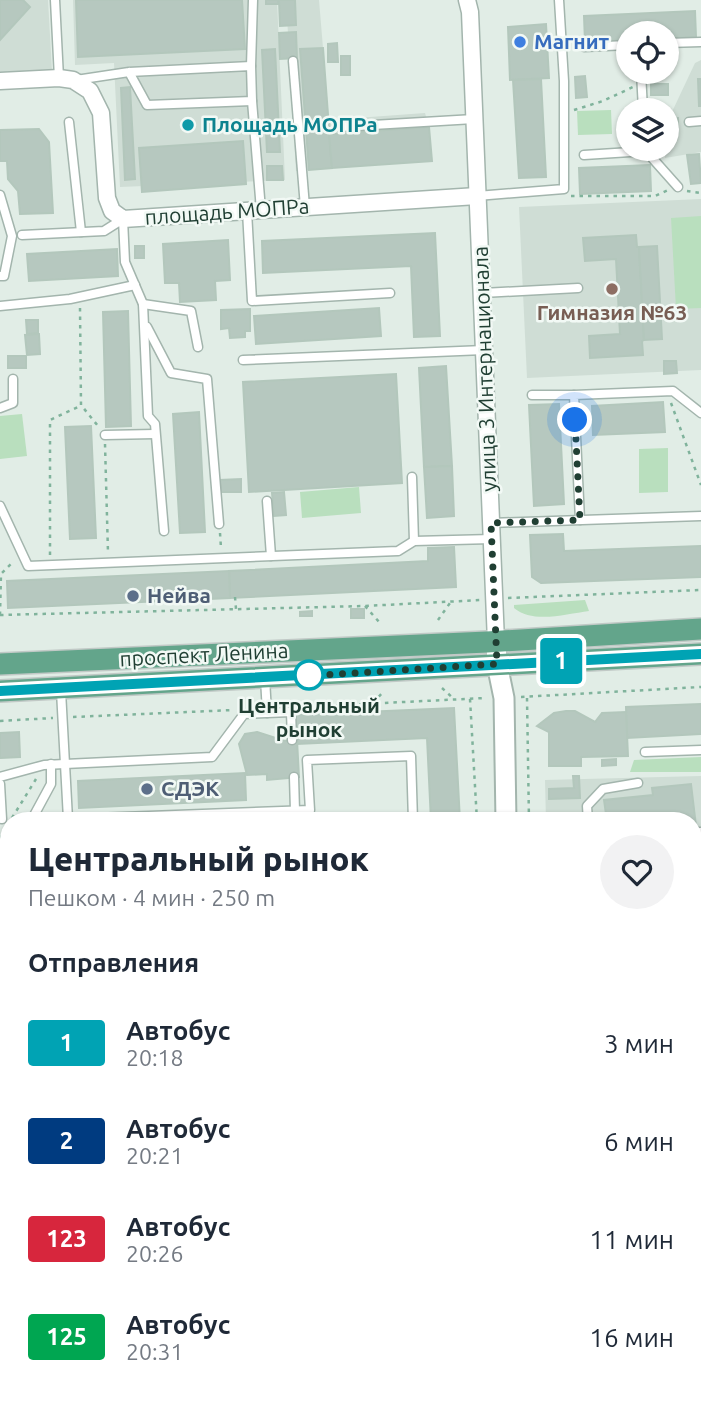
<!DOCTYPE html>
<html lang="ru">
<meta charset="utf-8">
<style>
body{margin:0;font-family:Ubuntu,sans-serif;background:#f2f2f3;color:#1f2937;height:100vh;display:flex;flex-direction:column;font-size:26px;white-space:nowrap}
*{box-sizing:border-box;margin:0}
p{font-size:23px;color:#747a83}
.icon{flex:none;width:38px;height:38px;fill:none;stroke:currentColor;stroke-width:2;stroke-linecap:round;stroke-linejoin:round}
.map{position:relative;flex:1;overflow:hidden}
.side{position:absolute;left:0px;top:812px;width:702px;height:590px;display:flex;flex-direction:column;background:#fff;border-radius:28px 28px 0 0;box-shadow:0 2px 5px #0004}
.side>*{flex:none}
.badge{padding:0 14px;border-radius:5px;font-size:24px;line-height:46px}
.buttons{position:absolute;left:616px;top:21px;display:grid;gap:14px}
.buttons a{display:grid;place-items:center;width:63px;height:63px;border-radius:50%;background:#fff;box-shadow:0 2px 5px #0004;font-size:35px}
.you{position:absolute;width:35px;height:35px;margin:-18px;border:5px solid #fff;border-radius:50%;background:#1a73e8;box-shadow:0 0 0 10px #1a73e833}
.map>.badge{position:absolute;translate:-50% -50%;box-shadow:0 0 0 4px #fff}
h2{padding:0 28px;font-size:26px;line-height:63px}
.round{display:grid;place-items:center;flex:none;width:74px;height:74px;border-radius:37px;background:#f2f2f3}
.summary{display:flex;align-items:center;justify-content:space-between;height:119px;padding:0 28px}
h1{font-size:33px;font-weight:800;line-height:52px}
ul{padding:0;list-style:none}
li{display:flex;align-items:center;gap:21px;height:98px;padding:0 28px}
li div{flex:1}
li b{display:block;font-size:26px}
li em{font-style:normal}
li .badge{min-width:77px;font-weight:700;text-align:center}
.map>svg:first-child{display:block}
.built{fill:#cfddd5}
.green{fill:#b9dfbe}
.building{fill:#b6c8bf;stroke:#b3c7bc;stroke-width:2}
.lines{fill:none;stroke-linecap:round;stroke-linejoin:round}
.service-casing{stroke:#a3b5ad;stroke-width:11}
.minor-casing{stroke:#a3b5ad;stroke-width:19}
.tertiary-casing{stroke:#a3b5ad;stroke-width:23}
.primary-casing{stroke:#c1c9c6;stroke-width:24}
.path{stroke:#80b39c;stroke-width:2.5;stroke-dasharray:3.5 5;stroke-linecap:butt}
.service{stroke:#fff;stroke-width:8}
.minor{stroke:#fff;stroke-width:16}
.tertiary{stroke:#fff;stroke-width:19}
.primary{stroke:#63a58b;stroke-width:21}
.line-casing{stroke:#fff;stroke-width:16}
.line{stroke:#00a3b4;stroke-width:10}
.walk{stroke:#203f33;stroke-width:7;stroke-dasharray:0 12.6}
.shop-dot{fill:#3f7fe0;stroke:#f2f9f5;stroke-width:2.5}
.culture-dot{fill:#0f9aa8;stroke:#f2f9f5;stroke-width:2.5}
.education-dot{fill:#8d6e63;stroke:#f2f9f5;stroke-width:2.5}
.service-dot{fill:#5c6f8a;stroke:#f2f9f5;stroke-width:2.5}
.stop-dot{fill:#fff;stroke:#00a3b4;stroke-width:3.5}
.labels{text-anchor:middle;stroke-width:5;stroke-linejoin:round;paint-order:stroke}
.shop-label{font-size:21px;font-weight:bold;fill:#366cbe;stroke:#f2f9f5;text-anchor:start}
.culture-label{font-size:21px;font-weight:bold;fill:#0d838f;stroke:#f2f9f5;text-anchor:start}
.street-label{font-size:21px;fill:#203f33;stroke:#f2f9f5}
.education-label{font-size:21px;font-weight:bold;fill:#785e54;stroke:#f2f9f5}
.service-label{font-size:21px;font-weight:bold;fill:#4e5e75;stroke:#f2f9f5;text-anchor:start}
.stop-label{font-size:21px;font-weight:bold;fill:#203f33;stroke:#f2f9f5}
</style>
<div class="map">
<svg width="701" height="1401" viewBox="0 0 701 1401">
<rect width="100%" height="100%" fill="#e1ede6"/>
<!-- built -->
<g class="built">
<polygon points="0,0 48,0 52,71 0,73"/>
<polygon points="73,0 277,0 285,180 120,187 114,63 75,65"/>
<polygon points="286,0 319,0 329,120 425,113 429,127 432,161 296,171"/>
<polygon points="701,60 701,152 665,158 664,149 667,149 667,115 671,114 695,63"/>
<polygon points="701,199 701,370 527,378 519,207"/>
<polygon points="701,776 701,1401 133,1401 133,1393 693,1393 693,821 546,821 545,780"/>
<polygon points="0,1197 9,1197 9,1364 0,1365"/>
</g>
<!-- green -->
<g class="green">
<polygon points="611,110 612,134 578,135 577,111"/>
<polygon points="701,216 701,308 676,309 671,218"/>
<polygon points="22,414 27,456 0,459 0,416"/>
<polygon points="668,448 668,492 639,493 639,449"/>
<polygon points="359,487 361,513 302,518 300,492"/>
<path d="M585,600L589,611C566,614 533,624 514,608V605Z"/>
<polygon points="701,757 701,772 630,772 634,760"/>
</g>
<!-- building -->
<g class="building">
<polygon points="0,0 23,0 30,7 0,40"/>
<polygon points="76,0 242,0 245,49 78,57"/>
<rect x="266" y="0" width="12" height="4"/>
<polygon points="279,0 295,0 296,25 280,26"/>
<polygon points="695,11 696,37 667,38 667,33 628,33 628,40 585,42 584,16"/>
<polygon points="546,24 549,78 510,80 508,27"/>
<polygon points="296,32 297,58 280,59 279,33"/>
<polygon points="337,43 338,62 328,62 328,44"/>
<polygon points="323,48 332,168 309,170 300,49"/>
<polygon points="275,49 280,152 267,152 262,50"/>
<rect x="341" y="56" width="9" height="19"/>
<polygon points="585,76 587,97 576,98 575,77"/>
<polygon points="541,79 546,177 519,178 513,80"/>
<polygon points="698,79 701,79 701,106 699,106"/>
<rect x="651" y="84" width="17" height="11"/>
<polygon points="130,87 135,179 125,180 121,88"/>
<rect x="672" y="118" width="6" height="9"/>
<polygon points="429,127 432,161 332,168 329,134"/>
<polygon points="39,129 49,142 53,213 20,214 18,191 8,179 7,161 0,161 0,130"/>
<polygon points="243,141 246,184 142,192 139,148"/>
<polygon points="699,154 701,183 691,184 687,155"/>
<polygon points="650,165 651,191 580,194 579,168"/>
<polygon points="267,166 282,166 283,180 267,180"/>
<polygon points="435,233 440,336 414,337 411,266 263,273 262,241"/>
<polygon points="636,235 637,247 639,247 644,340 642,341 643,355 590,358 589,336 620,334 616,259 585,261 583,238"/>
<polygon points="228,240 230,280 215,281 216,300 180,302 179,283 165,283 163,244"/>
<rect x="135" y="246" width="9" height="12"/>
<polygon points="657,246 662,339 644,340 639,247"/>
<polygon points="117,249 118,276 29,281 27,254"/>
<polygon points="379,308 381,336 256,344 254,316"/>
<polygon points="250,309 250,331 245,331 245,337 230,338 229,328 221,329 221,310"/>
<polygon points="128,311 131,426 106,427 103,312"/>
<polygon points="26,320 38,320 38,333 27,334"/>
<polygon points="39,334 40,354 27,355 25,335"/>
<rect x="8" y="356" width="18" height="12"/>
<polygon points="664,361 676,361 677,373 664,374"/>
<polygon points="446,366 452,466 424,467 419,368"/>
<polygon points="396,374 402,483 249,492 243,382"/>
<polygon points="663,402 665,432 593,435 592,406"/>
<polygon points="559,404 564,504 534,506 529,405"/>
<polygon points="199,412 205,532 180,533 173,414"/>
<polygon points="91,426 96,538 70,539 65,427"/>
<polygon points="452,466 454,516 427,518 424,467"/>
<polygon points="241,479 241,492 221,492 220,480"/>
<polygon points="284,492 286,515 274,516 272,493"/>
<polygon points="563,534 564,551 701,546 701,577 541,583 532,577 530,535"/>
<polygon points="454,547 456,587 230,598 229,571 428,561 428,548"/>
<polygon points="229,571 230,598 8,608 7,581"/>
<rect x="351" y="609" width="13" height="9"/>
<polygon points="312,611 312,616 300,616 300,612"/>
<polygon points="701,704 701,734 627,738 626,707"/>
<polygon points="454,708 460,821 431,821 427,738 297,744 296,715"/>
<polygon points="566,711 575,711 595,722 602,713 626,712 628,756 581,757 581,766 549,766 549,732 537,726 554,713"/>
<polygon points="19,732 20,757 0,758 0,733"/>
<polygon points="257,732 285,741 297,740 299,777 267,780 267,774 247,775 239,744 245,734"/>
<polygon points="616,759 616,765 602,766 602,760"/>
<polygon points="245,773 246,800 79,808 78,781"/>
<polygon points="573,776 579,776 580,798 549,799 549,789 574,788"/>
<polygon points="691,784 696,826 693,827 693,821 607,821 604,800 653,795 652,788"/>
<polygon points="699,836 701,889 693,890 693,837"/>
<polygon points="2,863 9,863 9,1006 8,1006"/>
<polygon points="701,889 701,966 693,967 693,890"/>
<polygon points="701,966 701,1057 693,1058 693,967"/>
<polygon points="701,1057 701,1070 693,1071 693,1058"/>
<rect x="0" y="1106" width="9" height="26"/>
<polygon points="693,1153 696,1153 701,1200 701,1247 693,1248"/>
<polygon points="9,1257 9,1295 0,1295 0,1258"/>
<polygon points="693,1291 701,1292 700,1310 693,1309"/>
<polygon points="701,1292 701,1323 693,1322 693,1309 700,1310"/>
<polygon points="693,1339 701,1340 701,1352 697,1353 695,1366 693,1366"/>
<rect x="130" y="1393" width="27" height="6"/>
<rect x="200" y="1393" width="15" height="8"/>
<polygon points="232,1393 258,1393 258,1398 232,1399"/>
<polygon points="361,1393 444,1393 444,1401 368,1401 368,1396 361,1397"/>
<rect x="495" y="1393" width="20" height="8"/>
<rect x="525" y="1393" width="14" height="8"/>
<polygon points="557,1393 684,1393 683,1401 557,1401"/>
</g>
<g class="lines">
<defs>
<g id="service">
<polyline points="55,0 59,78"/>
<polyline points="667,43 701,42"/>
<polyline points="584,47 628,45"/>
<polyline points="293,61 305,207"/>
<polyline points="251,66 253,0"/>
<polyline points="641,72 643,110"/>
<polyline points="76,80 129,72 251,66 252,101 147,105 129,72"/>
<polyline points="252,101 261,210"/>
<polyline points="69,122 81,232"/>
<polyline points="689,122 701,121"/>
<polyline points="339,127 474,119"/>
<polyline points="646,151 678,187"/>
<polyline points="584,155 646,151 645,149"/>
<polyline points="0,195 12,236 4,276 0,276"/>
<polyline points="477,196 564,189 564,81 559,0"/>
<polyline points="247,211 252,301 390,293"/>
<polyline points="22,235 104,231 123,219 125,262 143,304 148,416 155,424 164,531"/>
<polyline points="483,293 578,288"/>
<polyline points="143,304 191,311 198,347"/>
<polyline points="0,306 70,299 135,285"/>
<polyline points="147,327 171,373 207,379 219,524"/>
<polyline points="243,360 484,350"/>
<polyline points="532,395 574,395"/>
<polyline points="0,408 13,403 13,379"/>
<polyline points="105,435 155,434"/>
<polyline points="412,477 414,541"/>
<polyline points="267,501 271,556"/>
<polyline points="0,506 28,566 398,551 414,541 492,539"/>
<polyline points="580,520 574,395 673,391 701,413"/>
<polyline points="491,523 701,516"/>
<polyline points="265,678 267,713"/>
<polyline points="61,691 68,819 310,810 307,760 411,756 413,821"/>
<polyline points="645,752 701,750"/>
<polyline points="0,777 44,765 212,757 244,714 291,712 292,740"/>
<polyline points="294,777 295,811"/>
<polyline points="0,784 2,819"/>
<polyline points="31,821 51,784 51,764"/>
<polyline points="588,821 587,806 603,789 638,783"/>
<polyline points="693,832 701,832"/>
<polyline points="0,1083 9,1082"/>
<polyline points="693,1138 701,1137"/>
<polyline points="0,1244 9,1244"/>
<polyline points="693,1267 701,1266"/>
<polyline points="0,1307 9,1307"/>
<polyline points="693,1332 701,1333"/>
<polyline points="0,1378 9,1378"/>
<polyline points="693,1387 701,1366"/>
<polyline points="125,1393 125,1401"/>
<polyline points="185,1393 185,1401"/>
<polyline points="299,1393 300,1401"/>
<polyline points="476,1393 477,1401"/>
<polyline points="546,1401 546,1393"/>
<polyline points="687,1401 690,1393"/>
</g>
<g id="minor">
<polyline points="467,0 470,12 496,642"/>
<polyline points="0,81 59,78 73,80 90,91 101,113 107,198 112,211 123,219 477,196"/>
</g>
<g id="tertiary">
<polyline points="496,642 497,664 504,698 506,821"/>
<polyline points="0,1166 9,1165"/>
</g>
<g id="primary">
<polyline points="0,664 487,642 701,629"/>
<polyline points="0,691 701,654"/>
</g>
</defs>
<!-- service casing -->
<use href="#service" class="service-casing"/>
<!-- minor casing -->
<use href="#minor" class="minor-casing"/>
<!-- tertiary casing -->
<use href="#tertiary" class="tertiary-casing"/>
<!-- primary casing -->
<use href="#primary" class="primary-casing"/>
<!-- path -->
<g class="path">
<polyline points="574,110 603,101 633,87"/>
<polyline points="687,191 701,193"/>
<polyline points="571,196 655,196 668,190"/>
<polyline points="80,308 81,405 98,426"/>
<polyline points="671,403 701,485"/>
<polyline points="105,444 108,553"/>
<polyline points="220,533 221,548"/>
<polyline points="50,555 50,420 80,406"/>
<polyline points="235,597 236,609"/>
<polyline points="508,598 701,590"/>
<polyline points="365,606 380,623"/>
<polyline points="0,615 365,606 481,600"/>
<polyline points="0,615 1,574 14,561"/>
<polyline points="438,620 450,603"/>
<polyline points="442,688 454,699"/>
<polyline points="521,697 701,687"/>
<polyline points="527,698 529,821"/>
<polyline points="470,699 477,821"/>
<polyline points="373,703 384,691"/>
<polyline points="300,707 486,698"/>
<polyline points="73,717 234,710"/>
<polyline points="0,721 53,718"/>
<polyline points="12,818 36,779"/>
<polyline points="0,838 6,829"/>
<polyline points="0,1135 9,1135"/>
<polyline points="0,1189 9,1189"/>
<polyline points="280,1393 281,1401"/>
</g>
<!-- service -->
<use href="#service" class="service"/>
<!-- minor -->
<use href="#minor" class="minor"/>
<!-- tertiary -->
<use href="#tertiary" class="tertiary"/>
<!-- primary -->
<use href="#primary" class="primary"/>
</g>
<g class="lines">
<defs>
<polyline id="line" points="0,691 701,654"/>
</defs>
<!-- line casing -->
<use href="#line" class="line-casing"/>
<!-- line -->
<use href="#line" class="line"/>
<!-- walk -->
<polyline class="walk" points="309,675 307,676 497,664 491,523 580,520 575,420"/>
</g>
<!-- markers -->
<circle class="shop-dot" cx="520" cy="42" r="7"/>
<circle class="culture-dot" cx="188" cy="125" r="7"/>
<circle class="education-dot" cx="612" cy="289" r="7"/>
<g class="service-dot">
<circle cx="133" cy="596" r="7"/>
<circle cx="147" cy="789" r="7"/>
</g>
<circle class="stop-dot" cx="309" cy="675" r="14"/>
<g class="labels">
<!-- shop labels -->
<g class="shop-label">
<text x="534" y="49">Магнит</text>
</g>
<!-- culture labels -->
<g class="culture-label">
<text x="202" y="132">Площадь МОПРа</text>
</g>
<!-- street labels -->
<g class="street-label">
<text transform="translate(227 212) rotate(-4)" y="7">площадь МОПРа</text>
<text transform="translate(485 369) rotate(-92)" y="7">улица 3 Интернационала</text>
<text transform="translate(204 655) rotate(-3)" y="7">проспект Ленина</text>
</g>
<!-- education labels -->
<g class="education-label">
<text x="612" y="320">Гимназия №63</text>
</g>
<!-- service labels -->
<g class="service-label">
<text x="147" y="603">Нейва</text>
<text x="161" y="796">СДЭК</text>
</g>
<!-- stop labels -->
<g class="stop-label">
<text x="309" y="713">Центральный<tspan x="309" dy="24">рынок</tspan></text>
</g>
</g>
</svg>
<div class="buttons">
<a><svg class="icon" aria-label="locate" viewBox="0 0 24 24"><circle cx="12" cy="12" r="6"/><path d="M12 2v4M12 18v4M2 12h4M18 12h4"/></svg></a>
<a><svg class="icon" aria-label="layers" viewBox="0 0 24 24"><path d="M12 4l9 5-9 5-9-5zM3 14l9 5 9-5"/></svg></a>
</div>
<div class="you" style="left:575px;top:420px"></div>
<b class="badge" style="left:561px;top:661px;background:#00a3b4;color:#fff">1</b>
<section class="side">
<div class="summary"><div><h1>Центральный рынок</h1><p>Пешком · 4 мин · 250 m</p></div><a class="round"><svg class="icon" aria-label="heart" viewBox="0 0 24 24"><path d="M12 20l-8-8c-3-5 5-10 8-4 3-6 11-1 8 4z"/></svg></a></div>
<h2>Отправления</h2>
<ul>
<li><span class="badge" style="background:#00a3b4;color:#fff">1</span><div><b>Автобус</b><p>20:18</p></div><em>3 мин</em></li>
<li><span class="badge" style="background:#003b80;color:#fff">2</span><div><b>Автобус</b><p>20:21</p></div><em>6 мин</em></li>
<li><span class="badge" style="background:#d7263d;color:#fff">123</span><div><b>Автобус</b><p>20:26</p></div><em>11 мин</em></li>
<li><span class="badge" style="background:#00a651;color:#fff">125</span><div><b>Автобус</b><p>20:31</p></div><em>16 мин</em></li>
</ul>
</section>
</div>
